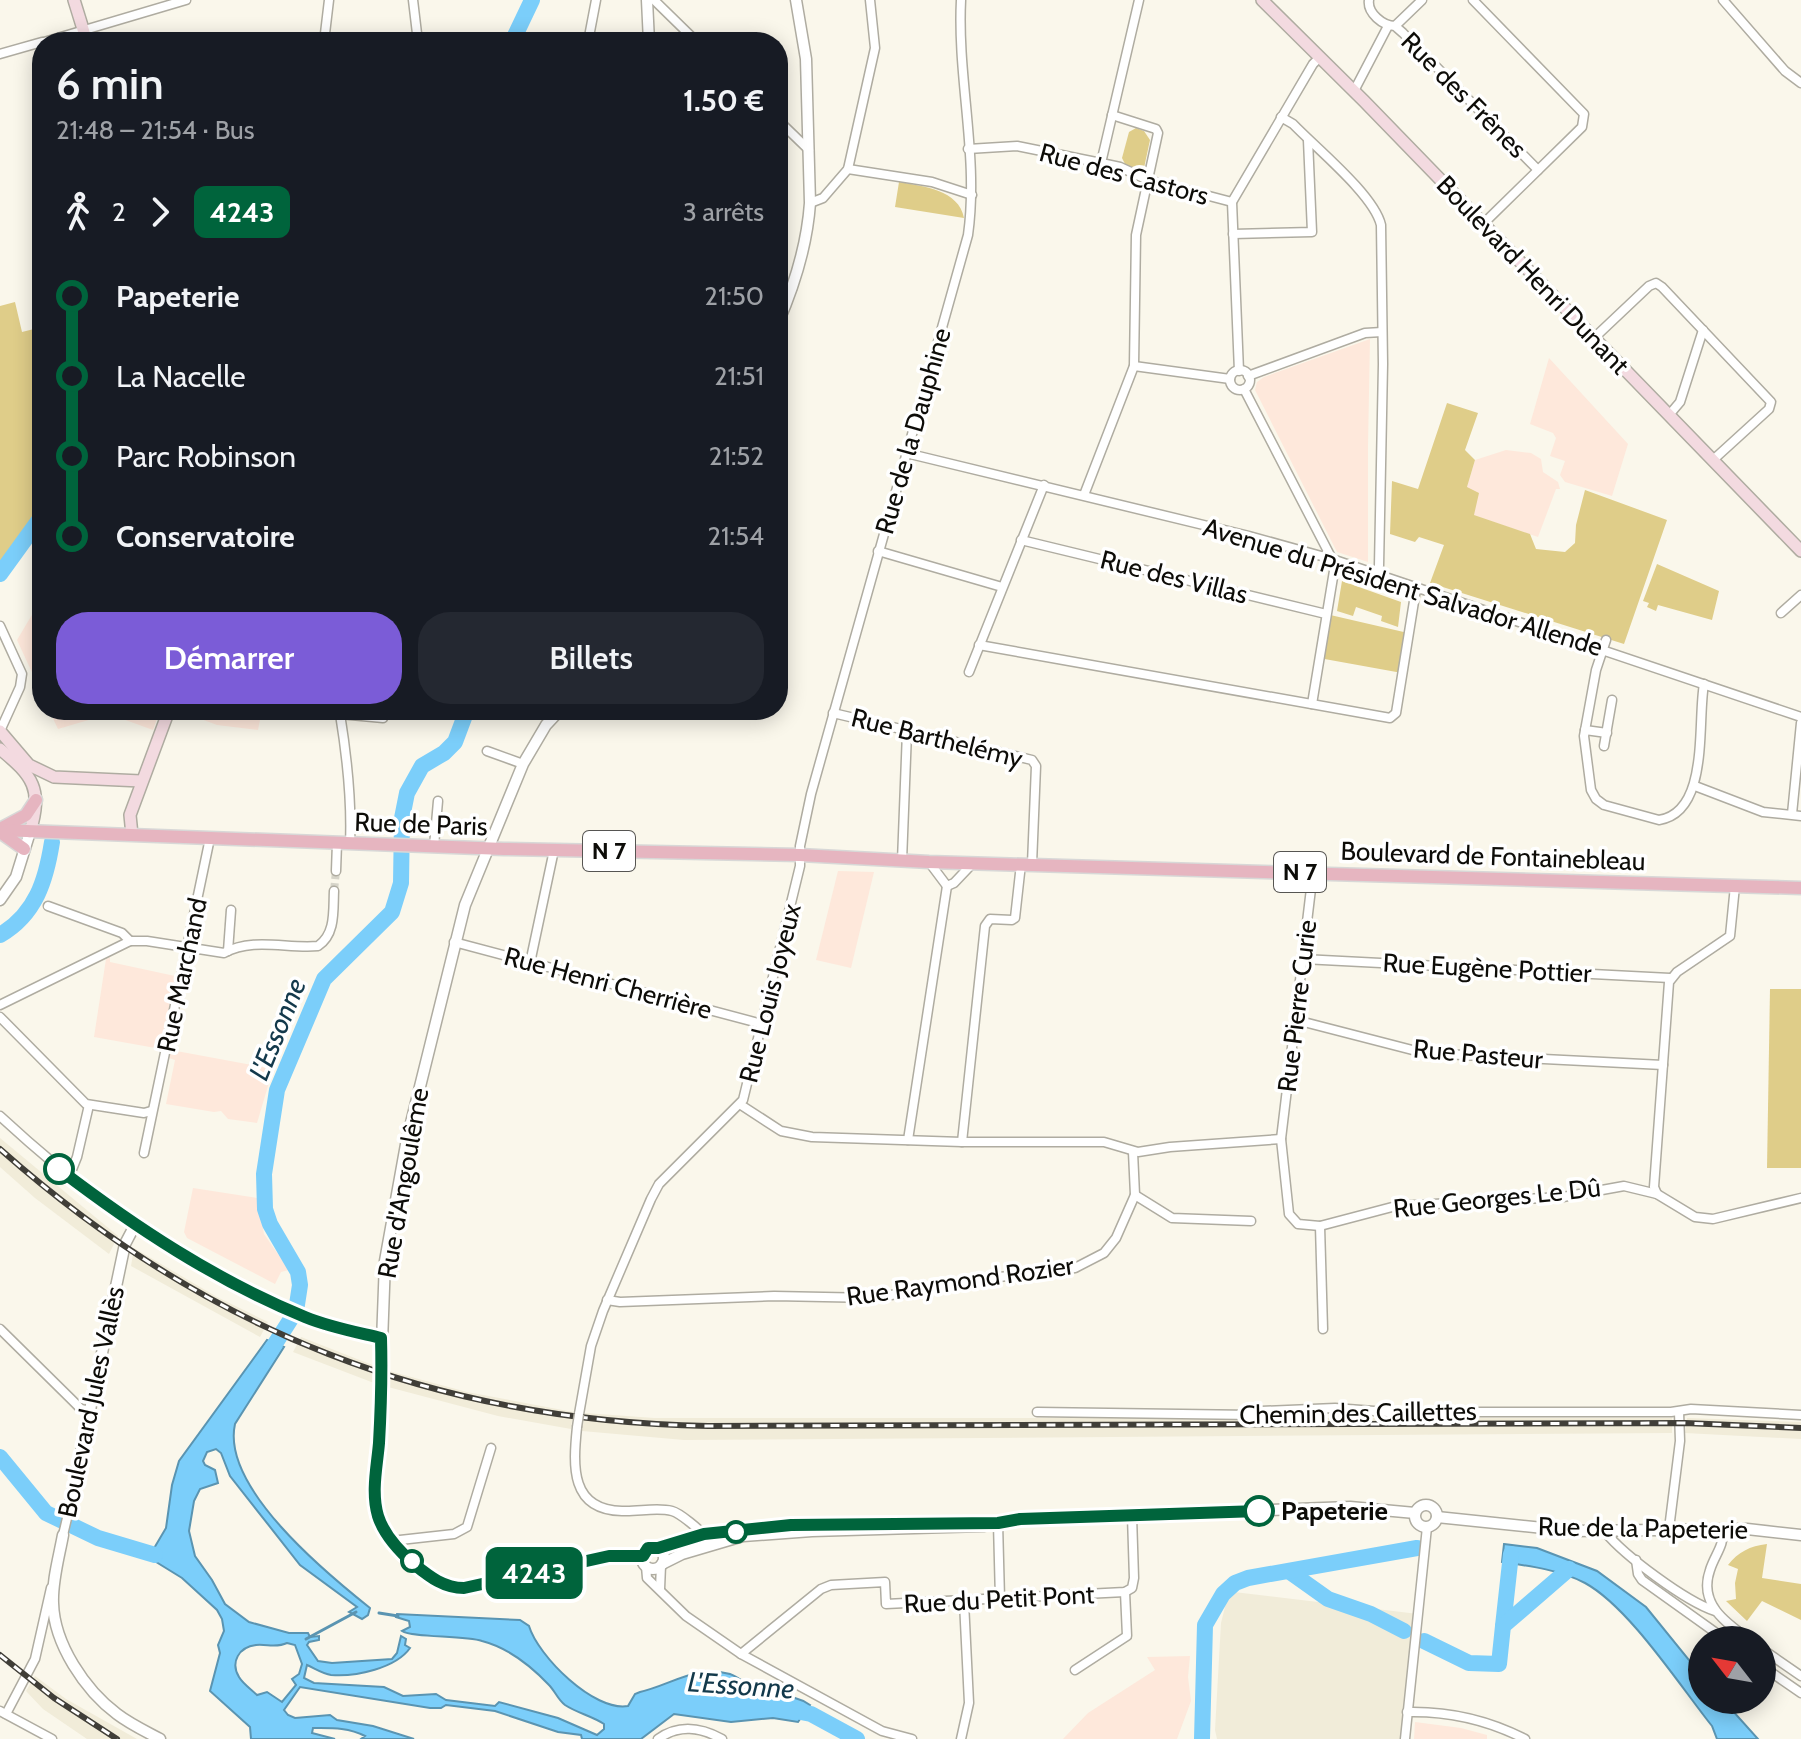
<!DOCTYPE html>
<html lang="fr">
<meta charset="utf-8">
<style>
body{margin:0;font-family:Cabin,sans-serif;background:#242831;color:#f1f3f6;height:100vh;display:flex;flex-direction:column;font-size:30px;white-space:nowrap}
*{box-sizing:border-box;margin:0}
p{font-size:26px;color:#9ea1a6}
.icon{flex:none;width:44px;height:44px;fill:none;stroke:currentColor;stroke-width:2;stroke-linecap:round;stroke-linejoin:round}
.map{position:relative;flex:1;overflow:hidden}
.panel{position:absolute;left:32px;top:32px;width:756px;height:688px;display:flex;flex-direction:column;background:#171b24;border-radius:32px;box-shadow:0 4px 20px #0003}
.panel>*{flex:none}
.badge{padding:0 16px;border-radius:12px;font-size:28px;line-height:52px}
.needle{width:52px;rotate:301deg}
.fabs{position:absolute;left:1688px;top:1626px;display:grid;gap:16px}
.fabs a{display:grid;place-items:center;width:88px;height:88px;border-radius:50%;background:#171b24;box-shadow:0 4px 20px #0003;font-size:40px}
.map>.badge{position:absolute;translate:-50% -50%;box-shadow:0 0 0 4px #fff}
.legs{display:flex;align-items:center;gap:12px;height:88px;padding:0 24px;font-size:26px}
.legs p{margin-inline-start:auto}
.headline{display:flex;align-items:center;justify-content:space-between;height:136px;padding:0 24px}
h1{font-size:44px;font-weight:600;line-height:60px}
.primary-button{display:flex;gap:16px;margin-top:auto;padding:16px 24px}
.primary-button a{flex:1;height:92px;border-radius:32px;background:#7b5cd7;color:#fff;font-size:32px;font-weight:600;line-height:92px;text-align:center}
.primary-button a+a{background:#242831;color:#f1f3f6}
ul{padding:0 24px;list-style:none}
li{display:flex;align-items:center;gap:28px;height:80px;font-size:30px}
li i{display:grid;place-items:center;width:12px;height:100%;margin:0 10px;background:currentColor}
li i::after{content:'';width:20px;height:20px;margin:-10px;border:6px solid;border-radius:50%;background:#171b24}
li p{margin-inline-start:auto}
li:first-child i{background:linear-gradient(#0000 50%,currentColor 0)}
li:last-child i{background:linear-gradient(currentColor 50%,#0000 0)}
.map>svg:first-child{display:block}
.built{fill:#f1ecd9}
.education{fill:#fee8db}
.green{fill:#dfcd89}
.water{fill:#7bcefa;stroke:#5a94b1;stroke-width:2;fill-rule:evenodd}
.lines{fill:none;stroke-linecap:round;stroke-linejoin:round}
.stream{stroke:#5a94b1;stroke-width:3}
.river{stroke:#7bcefa;stroke-width:16}
.minor-tunnel{stroke:#d6d4c9;stroke-width:8;stroke-dasharray:8 4;stroke-linecap:butt}
.minor-casing{stroke:#afaca1;stroke-width:11}
.tertiary-casing{stroke:#afaca1;stroke-width:13}
.secondary-casing{stroke:#afaca1;stroke-width:14}
.primary-casing{stroke:#d8d8d7;stroke-width:15}
.minor{stroke:#fff;stroke-width:8}
.tertiary{stroke:#fff;stroke-width:10}
.secondary{stroke:#f3dae0;stroke-width:11}
.primary{stroke:#e6b5c0;stroke-width:12}
.rail-casing{stroke:#403e38;stroke-width:6}
.rail{stroke:#fff;stroke-width:3;stroke-dasharray:9;stroke-linecap:butt}
.minor-bridge-casing{stroke:#afaca1;stroke-width:11;stroke-linecap:butt}
.minor-bridge{stroke:#fff;stroke-width:8}
.line-1-casing{stroke:#fff;stroke-width:18}
.line-1{stroke:#00643c;stroke-width:12}
.stop-1-dot{fill:#fff;stroke:#00643c;stroke-width:4}
.labels{text-anchor:middle;stroke-width:7;stroke-linejoin:round;paint-order:stroke}
.shield{fill:#fff;stroke:#565552;stroke-width:2}
.shield-label{font-size:24px;font-weight:bold;fill:#0d0c08}
.street-label{font-size:26px;fill:#0d0c08;stroke:#fff}
.stop-label{font-size:26px;font-weight:bold;fill:#0d0c08;stroke:#fff;text-anchor:start}
.water-label{font-size:28px;font-style:italic;fill:#13394b;stroke:#fff}
</style>
<div class="map">
<svg width="1801" height="1739" viewBox="0 0 1801 1739">
<rect width="100%" height="100%" fill="#faf7eb"/>
<!-- built -->
<g class="built">
<polygon points="0,1138 118,1236 109,1254 35,1198 0,1167"/>
<polygon points="134,1248 217,1297 268,1322 260,1337 131,1266"/>
<polygon points="301,1337 375,1366 374,1383 293,1352"/>
<polygon points="389,1371 467,1392 573,1412 571,1429 498,1416 388,1387"/>
<polygon points="585,1413 654,1418 1672,1418 1672,1433 684,1440 582,1431"/>
<polygon points="1687,1418 1801,1422 1801,1439 1685,1433"/>
<polygon points="1234,1592 1418,1614 1405,1739 1217,1739 1215,1730 1221,1623 1227,1599"/>
<polygon points="35,1676 66,1699 137,1739 87,1739 43,1709 26,1691"/>
</g>
<!-- education -->
<g class="education">
<polygon points="1370,339 1368,446 1368,562 1337,552 1255,390 1257,382 1264,377"/>
<polygon points="1549,358 1628,444 1612,496 1565,482 1560,475 1565,461 1550,456 1556,438 1553,433 1530,424"/>
<polygon points="1506,450 1531,453 1541,459 1543,472 1558,482 1560,489 1556,489 1538,537 1473,515 1467,487 1475,460"/>
<polygon points="42,598 42,694 17,640"/>
<polygon points="49,710 160,710 153,730 109,714 58,729"/>
<polygon points="177,710 262,710 258,730 217,725"/>
<polygon points="838,871 874,872 851,968 816,960"/>
<polygon points="110,957 110,962 175,976 161,1049 94,1037 106,959"/>
<polygon points="171,1050 273,1069 257,1123 228,1119 221,1111 214,1112 166,1104 175,1060 169,1058"/>
<polygon points="193,1188 257,1198 264,1234 289,1270 281,1272 275,1284 187,1238 184,1232"/>
<polygon points="1190,1656 1188,1677 1191,1701 1177,1739 1063,1739 1088,1713 1155,1670 1147,1657"/>
<polygon points="1415,1722 1461,1728 1487,1735 1487,1739 1414,1739"/>
</g>
<!-- green -->
<g class="green">
<polygon points="1136,128 1144,131 1150,140 1144,168 1140,171 1125,164 1122,158 1129,132"/>
<path d="M899,182C923,186 959,190 964,218L895,207Z"/>
<polygon points="15,302 22,332 42,327 42,508 0,566 0,306"/>
<polygon points="1447,403 1478,413 1465,450 1475,460 1467,487 1479,493 1474,515 1530,534 1536,549 1565,552 1575,543 1576,525 1585,490 1667,520 1624,644 1430,583 1444,545 1419,537 1415,542 1390,534 1392,481 1418,489"/>
<polygon points="1657,564 1719,591 1712,620 1658,605 1656,611 1647,607 1649,603 1643,601"/>
<polygon points="1342,581 1401,602 1398,627 1381,621 1382,616 1356,607 1353,616 1337,611"/>
<polygon points="1326,614 1408,633 1402,673 1319,658"/>
<polygon points="1770,989 1801,989 1801,1168 1767,1168"/>
<path d="M1767,1544L1762,1578L1801,1584V1620L1762,1601L1747,1621L1726,1601L1736,1599L1735,1583L1738,1569L1728,1565C1738,1552 1750,1546 1767,1544Z"/>
</g>
<!-- water -->
<g class="water">
<path d="M267,1340L284,1347L235,1424C221,1487 326,1573 370,1608L368,1615L362,1619L349,1612L357,1607L300,1565L230,1476L221,1453L216,1449L207,1452L203,1461L205,1465L215,1470L218,1483L200,1489L194,1501L189,1531L195,1556L212,1580L225,1604L249,1622L289,1633H308L310,1637L319,1636V1640L309,1642L307,1645L318,1661L332,1663L392,1659L397,1653L401,1636L406,1639L405,1645L410,1648C396,1668 356,1677 331,1675C323,1674 314,1668 307,1665L304,1678L314,1683L384,1687L403,1696L436,1694L446,1700L495,1706L499,1702L558,1718L597,1735L604,1729V1724C592,1716 577,1713 565,1705C558,1700 555,1691 549,1685C530,1665 509,1648 482,1641C464,1635 412,1638 402,1631L410,1627L409,1621L396,1617L397,1614L520,1620L529,1626C538,1656 594,1712 628,1706L635,1694L640,1692C671,1685 697,1664 730,1674C742,1678 751,1690 762,1693C780,1697 794,1694 810,1705L798,1722L773,1718L731,1722L674,1714L641,1739H582L581,1735L558,1732L495,1711L446,1705L441,1708H430L300,1687L284,1710L288,1715L295,1718L330,1715L337,1720L373,1726L414,1739H361L365,1736C348,1727 331,1728 313,1728L312,1733L335,1739H251L250,1727L210,1691L220,1653L218,1645L224,1631L222,1619L217,1610L182,1578L135,1549L153,1550L166,1528L172,1485L179,1461ZM287,1643L295,1645L302,1664L299,1674L292,1679L296,1685L282,1702L267,1692L257,1695C252,1690 243,1684 239,1677C230,1662 239,1647 256,1645C267,1644 277,1648 287,1643Z"/>
<path d="M1504,1544L1537,1548L1597,1571L1646,1607L1702,1676V1700H1723L1758,1739H1717L1712,1726C1680,1686 1629,1607 1585,1583C1560,1570 1530,1566 1502,1562Z"/>
</g>
<g class="lines">
<!-- stream -->
<g class="stream">
<polyline points="379,1613 398,1616"/>
<polyline points="306,1639 356,1612"/>
</g>
<!-- river -->
<g class="river">
<polyline points="512,42 532,0"/>
<polyline points="0,574 42,516"/>
<path d="M0,935C36,914 46,880 52,842"/>
<polyline points="264,1361 296,1311 300,1285 298,1272 270,1224 265,1209 264,1174 277,1090 324,979 392,912 401,883 402,818 407,793 422,766 444,753 455,742 467,710"/>
<polyline points="0,1457 46,1513 98,1538 155,1555"/>
<polyline points="1290,1572 1328,1599 1371,1614 1404,1631"/>
<polyline points="1503,1626 1511,1554"/>
<polyline points="1424,1641 1469,1663 1499,1664 1503,1626 1569,1569"/>
<polyline points="785,1709 811,1714 857,1739"/>
<polyline points="1202,1739 1205,1625 1223,1594 1235,1583 1248,1578 1417,1548"/>
</g>
<!-- minor-tunnel -->
<polyline class="minor-tunnel" points="334,891 336,871"/>
<defs>
<g id="minor">
<polyline points="413,0 418,42"/>
<polyline points="654,0 697,42"/>
<path d="M1369,0C1367,13 1383,26 1395,26L1403,33L1538,170"/>
<polyline points="1473,0 1584,114 1582,127 1483,224"/>
<polyline points="1723,0 1785,71 1801,83"/>
<polyline points="1395,26 1422,0"/>
<polyline points="44,42 186,0"/>
<polyline points="324,42 329,0"/>
<polyline points="588,42 596,0"/>
<polyline points="0,54 42,42"/>
<polyline points="1354,91 1388,26"/>
<path d="M1281,117L1293,124C1316,148 1374,195 1381,225L1383,364L1379,566L1375,575"/>
<polyline points="778,120 809,150"/>
<polyline points="968,149 1017,146 1106,164 1120,167 1148,180 1232,202"/>
<polyline points="1101,163 1139,0"/>
<polyline points="848,169 932,182 972,195"/>
<polyline points="810,203 823,198 848,169 875,48 870,0"/>
<polyline points="1233,234 1312,232 1308,140"/>
<polyline points="778,284 792,289"/>
<polyline points="1594,338 1649,286 1656,283 1662,287 1771,402 1769,409 1713,460"/>
<polyline points="1134,366 1230,379"/>
<circle cx="1240" cy="380" r="10"/>
<polyline points="1239,371 1232,202 1313,64 1320,57"/>
<polyline points="1248,376 1365,333 1382,332"/>
<polyline points="1244,389 1332,559 1334,571 1312,704"/>
<polyline points="1669,415 1680,402 1703,330"/>
<polyline points="906,453 1249,536 1332,559 1801,717"/>
<polyline points="1084,495 1134,366 1136,235 1158,133 1156,129 1112,115"/>
<polyline points="1021,540 1326,614"/>
<polyline points="878,551 1002,587"/>
<polyline points="1781,613 1801,595"/>
<polyline points="0,626 22,674 20,687 0,731"/>
<path d="M1606,640L1596,670L1584,736L1591,790L1596,799L1604,805L1659,820C1710,812 1697,722 1704,684"/>
<polyline points="979,645 1390,718 1396,713 1416,589"/>
<polyline points="969,672 1044,485"/>
<path d="M337,710L340,714C347,757 352,800 350,844"/>
<polyline points="833,713 1032,760 1036,766 1032,864"/>
<polyline points="340,714 383,718"/>
<polyline points="1585,730 1607,733"/>
<polyline points="1604,746 1612,700"/>
<polyline points="487,751 523,764"/>
<polyline points="1695,786 1763,812 1801,816"/>
<polyline points="1792,814 1801,723"/>
<polyline points="434,846 438,801"/>
<polyline points="902,861 907,732"/>
<polyline points="929,862 947,886"/>
<polyline points="336,871 337,843"/>
<polyline points="1313,872 1281,1139 1289,1214 1298,1224 1320,1226 1396,1206 1563,1197 1624,1186 1657,1194 1695,1217 1713,1219 1801,1198"/>
<polyline points="947,886 954,883 973,863"/>
<polyline points="48,906 122,933 130,941"/>
<polyline points="454,942 762,1024"/>
<polyline points="228,951 231,910"/>
<polyline points="1303,959 1670,978"/>
<polyline points="530,963 554,850"/>
<path d="M0,1005L130,941H147L224,953C253,937 287,949 318,946C336,934 333,910 334,891"/>
<polyline points="0,1017 86,1104 144,1113 151,1111"/>
<polyline points="1296,1020 1424,1053 1663,1065"/>
<polyline points="741,1105 781,1131 812,1137 962,1142 1104,1142 1138,1152 1170,1147 1281,1139"/>
<path d="M0,1116C108,1216 237,1306 381,1338"/>
<polyline points="908,1140 947,886"/>
<polyline points="962,1142 985,926 990,919 1012,920 1015,918 1021,864"/>
<polyline points="144,1153 210,838"/>
<polyline points="69,1177 77,1157 89,1105"/>
<polyline points="1657,1194 1654,1187 1669,982 1677,972 1730,936 1735,886"/>
<polyline points="1135,1195 1172,1218 1251,1221"/>
<polyline points="1320,1226 1323,1329"/>
<polyline points="607,1300 620,1302 774,1296 874,1298 983,1279 1075,1268 1104,1253 1116,1238 1135,1195 1133,1152"/>
<polyline points="0,1329 72,1400 81,1409 89,1411"/>
<polyline points="1037,1412 1253,1415 1261,1411 1335,1408 1387,1412 1671,1412 1691,1409 1801,1415"/>
<path d="M579,1414L591,1346L603,1311L651,1199L659,1184L743,1100L800,866V846L811,794L968,235C979,157 957,78 961,0"/>
<path d="M577,1427C573,1466 570,1510 622,1511C638,1512 656,1507 672,1511C680,1513 700,1530 706,1537"/>
<polyline points="998,1523 1000,1599"/>
<polyline points="1669,1529 1680,1441 1679,1412"/>
<path d="M1723,1529C1724,1547 1715,1554 1710,1570C1698,1604 1726,1623 1750,1640"/>
<path d="M1605,1532C1625,1556 1685,1601 1715,1611"/>
<polyline points="63,1535 68,1514"/>
<polyline points="394,1543 400,1540 454,1534 467,1527 491,1448"/>
<polyline points="1636,1560 1638,1574 1642,1580 1726,1640"/>
<polyline points="646,1566 647,1578 686,1616 741,1654 882,1731 912,1739"/>
<polyline points="660,1589 661,1565"/>
<polyline points="1762,1649 1801,1676"/>
<polyline points="741,1654 821,1589 831,1585 885,1582 886,1604 1125,1592 1132,1588 1134,1578 1132,1516"/>
<polyline points="1762,1666 1801,1693"/>
<polyline points="1075,1670 1127,1636 1125,1592"/>
<polyline points="0,1711 52,1739"/>
<path d="M1407,1712C1449,1711 1488,1720 1525,1739"/>
<polyline points="6,1714 35,1659 51,1588"/>
<path d="M658,1739C679,1724 700,1727 722,1739"/>
<polyline points="961,1739 969,1703 964,1602"/>
<polyline points="1405,1739 1427,1527"/>
</g>
<g id="tertiary">
<polyline points="647,0 649,42"/>
<path d="M778,323C795,284 807,246 810,203L806,59L796,0"/>
<path d="M560,710L546,725L523,764L465,905L407,1139L385,1261L376,1504C384,1540 418,1579 456,1588L609,1556H643"/>
<polyline points="0,900 16,877 30,832"/>
<circle cx="1426" cy="1516" r="11"/>
<polyline points="68,1514 125,1244 135,1225"/>
<polyline points="1437,1517 1572,1531 1747,1529 1801,1535"/>
<path d="M63,1535C59,1557 52,1581 53,1603C54,1644 85,1690 117,1714C130,1724 145,1731 160,1739"/>
<circle cx="653" cy="1558" r="11"/>
<polyline points="658,1548 704,1534 736,1532"/>
<polyline points="662,1564 682,1554 743,1536 812,1531 983,1526 1020,1519 1350,1507 1415,1513"/>
</g>
<g id="secondary">
<polyline points="74,0 87,42"/>
<polyline points="1262,0 1364,101 1801,551"/>
<polyline points="0,731 29,765 54,777 141,781"/>
<path d="M0,749C33,776 43,789 30,832"/>
<polyline points="132,835 130,815 169,710"/>
</g>
<g id="primary">
<polyline points="0,829 26,815 36,800"/>
<polyline points="0,830 504,849 800,855 929,862 1801,888"/>
<polyline points="0,832 24,849"/>
</g>
</defs>
<!-- minor casing -->
<use href="#minor" class="minor-casing"/>
<!-- tertiary casing -->
<use href="#tertiary" class="tertiary-casing"/>
<!-- secondary casing -->
<use href="#secondary" class="secondary-casing"/>
<!-- primary casing -->
<use href="#primary" class="primary-casing"/>
<!-- minor -->
<use href="#minor" class="minor"/>
<!-- tertiary -->
<use href="#tertiary" class="tertiary"/>
<!-- secondary -->
<use href="#secondary" class="secondary"/>
<!-- primary -->
<use href="#primary" class="primary"/>
<defs>
<g id="rail">
<path d="M0,1149C205,1331 434,1421 708,1426L1685,1423L1801,1428"/>
<polyline points="0,1655 54,1698 117,1739"/>
</g>
</defs>
<!-- rail casing -->
<use href="#rail" class="rail-casing"/>
<!-- rail -->
<use href="#rail" class="rail"/>
<defs>
<polyline id="minor-bridge" points="577,1427 579,1414"/>
</defs>
<!-- minor-bridge casing -->
<use href="#minor-bridge" class="minor-bridge-casing"/>
<!-- minor-bridge -->
<use href="#minor-bridge" class="minor-bridge"/>
</g>
<g class="lines">
<defs>
<path id="line-1" d="M59,1169C135,1227 215,1280 305,1317C329,1327 356,1332 381,1338C382,1373 381,1408 379,1443C377,1467 371,1492 378,1516C384,1535 400,1552 415,1565C430,1577 444,1588 464,1588L609,1556H643L648,1548H658L704,1534L791,1525L998,1523L1020,1519L1259,1511"/>
</defs>
<!-- line-1 casing -->
<use href="#line-1" class="line-1-casing"/>
<!-- line-1 -->
<use href="#line-1" class="line-1"/>
</g>
<!-- markers -->
<g class="stop-1-dot">
<circle cx="59" cy="1169" r="14"/>
<circle cx="1259" cy="1511" r="14"/>
<circle cx="736" cy="1532" r="10"/>
<circle cx="412" cy="1561" r="10"/>
</g>
<g class="labels">
<!-- shield labels -->
<g class="shield">
<rect x="583" y="831" width="52" height="40" rx="6"/>
<rect x="1274" y="852" width="52" height="40" rx="6"/>
</g>
<g class="shield-label">
<text x="609" y="859">N 7</text>
<text x="1300" y="880">N 7</text>
</g>
<!-- street labels -->
<g class="street-label">
<text transform="translate(1464 95) rotate(45)" y="9">Rue des Frênes</text>
<text transform="translate(1124 174) rotate(15)" y="9">Rue des Castors</text>
<text transform="translate(1533 275) rotate(46)" y="9">Boulevard Henri Dunant</text>
<text transform="translate(913 431) rotate(-74)" y="9">Rue de la Dauphine</text>
<text transform="translate(1174 577) rotate(14)" y="9">Rue des Villas</text>
<text transform="translate(1403 587) rotate(17)" y="9">Avenue du Président Salvador Allende</text>
<text transform="translate(937 738) rotate(14)" y="9">Rue Barthelémy</text>
<text transform="translate(421 824) rotate(2)" y="9">Rue de Paris</text>
<text transform="translate(1493 856) rotate(2)" y="9">Boulevard de Fontainebleau</text>
<text transform="translate(1487 968) rotate(3)" y="9">Rue Eugène Pottier</text>
<text transform="translate(182 975) rotate(-78)" y="9">Rue Marchand</text>
<text transform="translate(608 983) rotate(15)" y="9">Rue Henri Cherrière</text>
<text transform="translate(770 993) rotate(-76)" y="9">Rue Louis Joyeux</text>
<text transform="translate(1297 1006) rotate(-83)" y="9">Rue Pierre Curie</text>
<text transform="translate(1478 1054) rotate(5)" y="9">Rue Pasteur</text>
<text transform="translate(403 1183) rotate(-80)" y="9">Rue d'Angoulême</text>
<text transform="translate(1497 1198) rotate(-6)" y="9">Rue Georges Le Dû</text>
<text transform="translate(960 1281) rotate(-8)" y="9">Rue Raymond Rozier</text>
<text transform="translate(91 1402) rotate(-78)" y="9">Boulevard Jules Vallès</text>
<text transform="translate(1358 1413) rotate(-1)" y="9">Chemin des Caillettes</text>
<text transform="translate(1643 1528) rotate(1)" y="9">Rue de la Papeterie</text>
<text transform="translate(999 1599) rotate(-3)" y="9">Rue du Petit Pont</text>
</g>
<!-- stop labels -->
<g class="stop-label">
<text x="1281" y="1520">Papeterie</text>
</g>
<!-- water labels -->
<g class="water-label">
<text transform="translate(277 1029) rotate(-68)" y="10">L'Essonne</text>
<text transform="translate(741 1685) rotate(4)" y="10">L'Essonne</text>
</g>
</g>
</svg>
<div class="fabs">
<a><svg class="needle" viewBox="-14 -14 28 28"><path d="M0-13l5 13h-10z" fill="#e53935"/><path d="M0 13l5-13h-10z" fill="#9ea1a6"/></svg></a>
</div>
<b class="badge" style="left:534px;top:1573px;background:#00643c;color:#fff">4243</b>
<section class="panel">
<div class="headline"><div><h1>6 min</h1><p>21:48 – 21:54 · Bus</p></div><b>1.50 €</b></div>
<div class="legs"><svg class="icon" aria-label="walk" viewBox="0 0 24 24"><circle cx="13" cy="4" r="2"/><path d="M13 8l-2 6 4 7M11 14l-3 7M7 12l3-4h3l4 4"/></svg>2<svg class="icon" aria-label="forward" viewBox="0 0 24 24"><path d="M9 5l7 7-7 7"/></svg><b class="badge" style="background:#00643c;color:#fff">4243</b><p>3 arrêts</p></div>
<ul>
<li><i style="color:#00643c"></i><b>Papeterie</b><p>21:50</p></li>
<li><i style="color:#00643c"></i><span>La Nacelle</span><p>21:51</p></li>
<li><i style="color:#00643c"></i><span>Parc Robinson</span><p>21:52</p></li>
<li><i style="color:#00643c"></i><b>Conservatoire</b><p>21:54</p></li>
</ul>
<div class="primary-button"><a>Démarrer</a><a>Billets</a></div>
</section>
</div>
